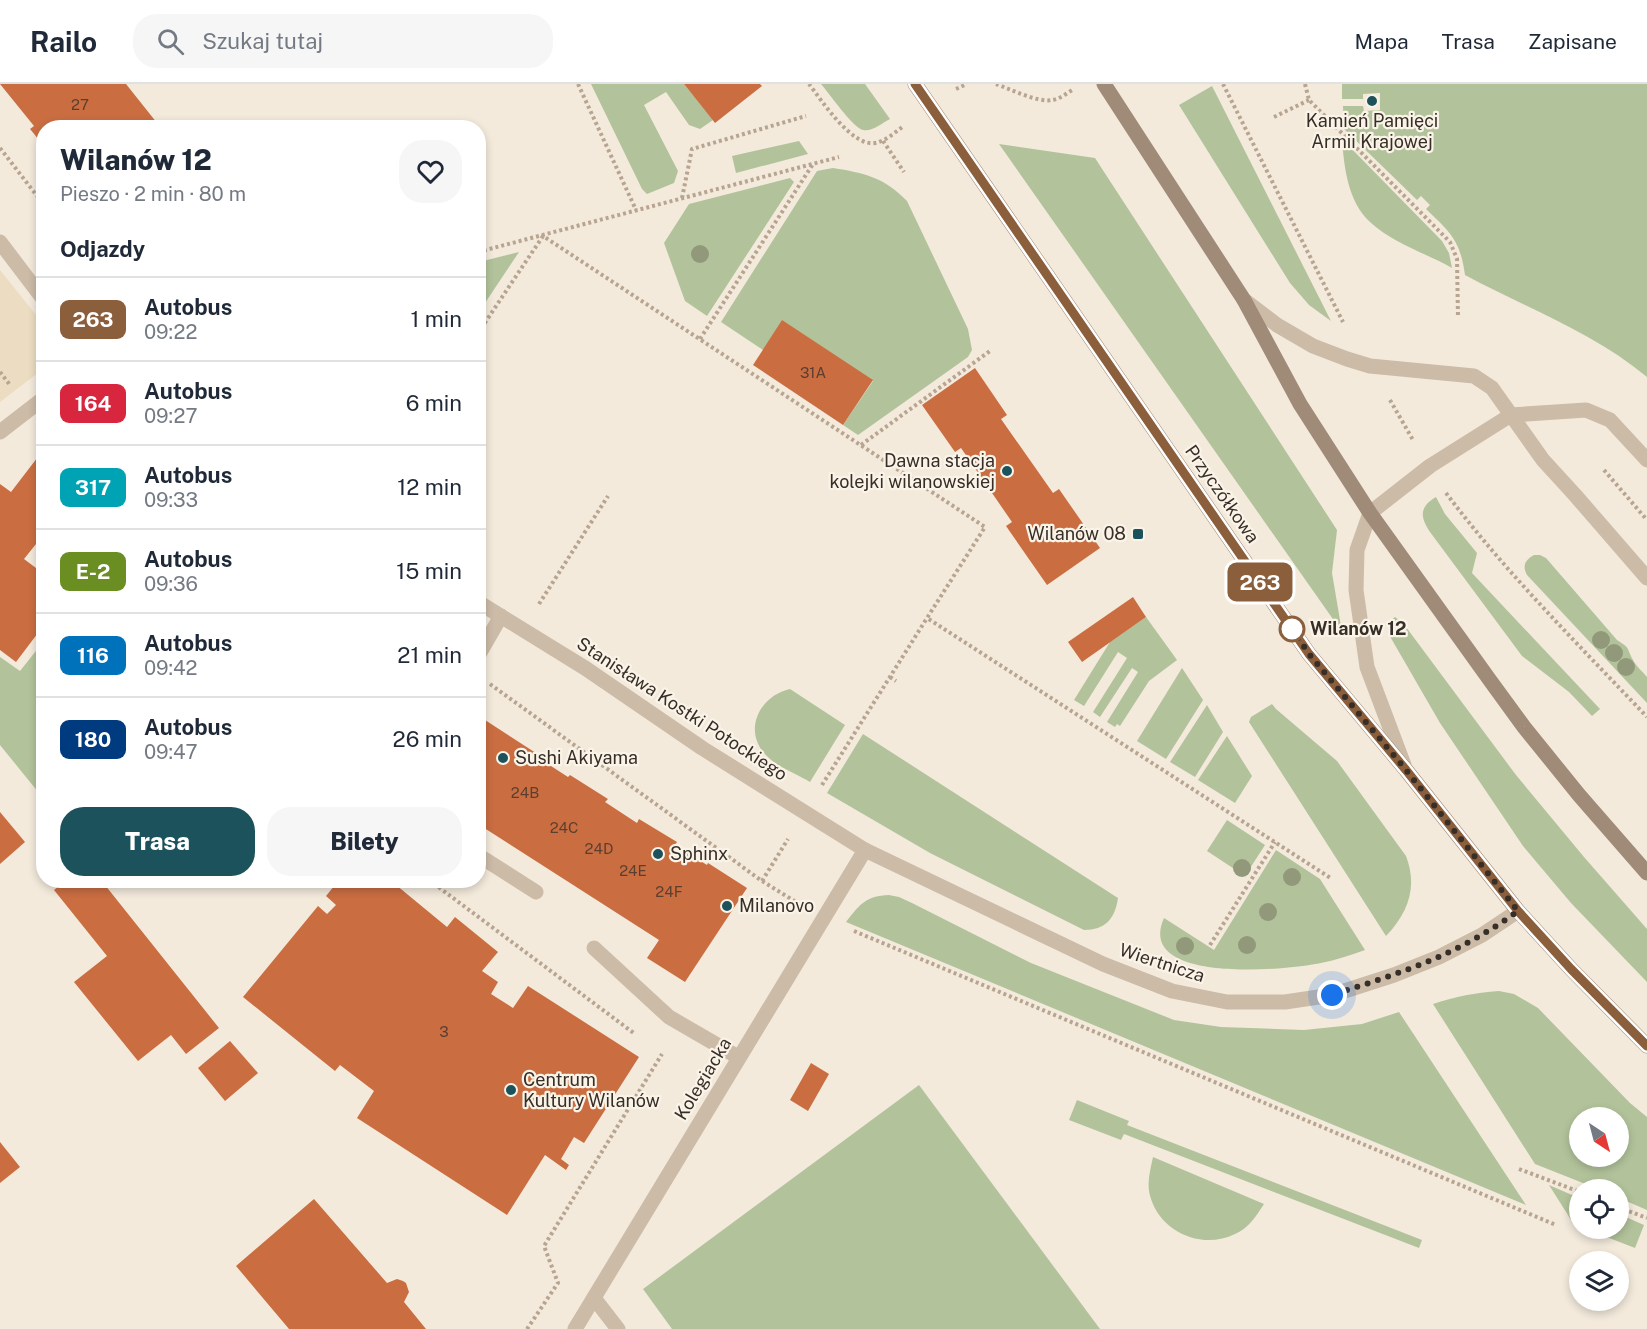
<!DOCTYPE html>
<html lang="pl">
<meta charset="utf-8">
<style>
body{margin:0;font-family:"Public Sans",sans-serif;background:#f6f6f7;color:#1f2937;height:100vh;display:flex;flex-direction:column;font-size:22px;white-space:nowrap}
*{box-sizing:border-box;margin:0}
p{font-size:20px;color:#747a83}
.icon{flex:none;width:33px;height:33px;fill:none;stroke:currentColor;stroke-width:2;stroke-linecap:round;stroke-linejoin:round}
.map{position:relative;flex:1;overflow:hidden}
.details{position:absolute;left:36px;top:36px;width:450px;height:768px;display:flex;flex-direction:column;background:#fff;border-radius:24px;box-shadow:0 3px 9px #0003}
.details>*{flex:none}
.badge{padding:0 12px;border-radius:9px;font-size:21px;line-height:39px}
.needle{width:39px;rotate:144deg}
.buttons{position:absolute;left:1569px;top:1023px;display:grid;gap:12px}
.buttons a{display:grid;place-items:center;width:60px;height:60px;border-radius:50%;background:#fff;box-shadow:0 3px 9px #0003;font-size:30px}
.you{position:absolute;width:30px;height:30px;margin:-15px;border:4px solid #fff;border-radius:50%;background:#1a73e8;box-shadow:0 0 0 9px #1a73e833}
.map>.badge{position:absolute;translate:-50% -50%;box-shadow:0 0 0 3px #fff}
h2{padding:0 24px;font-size:22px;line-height:54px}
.round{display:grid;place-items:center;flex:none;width:63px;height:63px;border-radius:24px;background:#f6f6f7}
.overview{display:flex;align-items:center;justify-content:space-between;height:102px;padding:0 24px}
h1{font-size:28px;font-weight:800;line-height:45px}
.button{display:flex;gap:12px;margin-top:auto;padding:12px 24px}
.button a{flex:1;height:69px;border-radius:24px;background:#1c525b;color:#fff;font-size:24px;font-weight:800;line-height:69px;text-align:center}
.button a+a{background:#f6f6f7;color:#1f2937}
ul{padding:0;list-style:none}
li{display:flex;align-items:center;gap:18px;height:84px;padding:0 24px;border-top:2px solid #e0e1e3}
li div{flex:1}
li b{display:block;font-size:22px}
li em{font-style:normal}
li .badge{min-width:66px;font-weight:700;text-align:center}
header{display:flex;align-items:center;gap:36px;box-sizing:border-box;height:84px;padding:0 30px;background:#fff;border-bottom:2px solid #e0e1e3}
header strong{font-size:28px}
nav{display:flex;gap:33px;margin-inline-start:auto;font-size:21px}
.search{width:420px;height:54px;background:#f6f6f7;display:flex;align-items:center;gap:15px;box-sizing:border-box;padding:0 21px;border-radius:24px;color:#747a83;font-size:22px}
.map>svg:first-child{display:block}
.green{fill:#b2c39b;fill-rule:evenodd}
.plaza{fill:#ecddc2}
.building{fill:#ca6e42}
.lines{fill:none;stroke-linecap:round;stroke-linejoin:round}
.path{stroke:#b8a591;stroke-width:4;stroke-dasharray:3 3;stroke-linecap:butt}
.lane{stroke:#ccbba7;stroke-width:15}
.street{stroke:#ccbba7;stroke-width:15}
.secondary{stroke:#a08a78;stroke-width:15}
.tree{fill:#92997b}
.line-casing{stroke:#fff;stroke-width:14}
.line{stroke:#8b5e3c;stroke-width:9}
.walk{stroke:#382e28;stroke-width:6;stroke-dasharray:0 10.8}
.poi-dot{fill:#1c525b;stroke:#faf4e8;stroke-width:2}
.stop-dot{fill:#fff;stroke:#8b5e3c;stroke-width:3}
.labels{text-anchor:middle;stroke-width:4.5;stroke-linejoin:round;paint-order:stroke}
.number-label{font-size:15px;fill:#5c3e2e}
.poi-label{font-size:18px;fill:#382e28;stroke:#faf4e8;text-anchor:start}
.street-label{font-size:18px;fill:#382e28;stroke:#faf4e8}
.stop-label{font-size:18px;font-weight:bold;fill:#382e28;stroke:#faf4e8;text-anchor:start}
</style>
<header>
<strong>Railo</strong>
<div class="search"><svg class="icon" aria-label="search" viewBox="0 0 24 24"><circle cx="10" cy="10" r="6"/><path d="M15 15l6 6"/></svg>Szukaj tutaj</div>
<nav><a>Mapa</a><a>Trasa</a><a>Zapisane</a></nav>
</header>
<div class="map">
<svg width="1647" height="1245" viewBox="0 0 1647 1245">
<rect width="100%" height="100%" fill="#f3eadc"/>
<!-- green -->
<g class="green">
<polygon points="591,0 684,0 713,36 700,45 689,41 666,8 644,21 678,87 674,99 647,110 642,105"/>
<path d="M821,0H865L890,35C882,39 872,48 863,46C853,44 829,9 821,0Z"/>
<path d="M1342,0H1647V293C1593,248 1526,224 1465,191C1460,156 1451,149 1426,125L1430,121L1421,112L1417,116L1344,45L1343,22H1363L1364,27L1380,26V9L1363,10V15H1342Z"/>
<polygon points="1212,2 1331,237 1309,221 1290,199 1179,21"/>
<path d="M1342,55L1442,157L1449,169L1452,184C1426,169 1392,159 1370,138C1348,118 1344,83 1342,55Z"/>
<polygon points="799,57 808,70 736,89 732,72"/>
<polygon points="999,60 1095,74 1337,446 1332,489 1342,548"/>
<path d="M833,84C864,89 884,93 907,117L968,245L972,266L968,273L858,351L843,341L873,297L763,266L721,238L817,87Z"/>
<polygon points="790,94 794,98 707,232 685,217 664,159 689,120"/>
<polygon points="519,168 479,228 479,178"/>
<path d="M1436,413L1445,430L1477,469L1472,489L1600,625L1592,632L1569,608L1522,572L1430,448C1420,433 1419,423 1436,413Z"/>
<path d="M1534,471H1540L1546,474L1617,556C1631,565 1626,563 1633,576C1636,582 1643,588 1647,593V619L1527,491C1522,482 1525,476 1534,471Z"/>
<polygon points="1146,533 1177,576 1149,597 1120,642 1117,640 1115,643 1107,638 1138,588 1132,584 1100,633 1093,628 1127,574 1118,568 1084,622 1074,616 1110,558"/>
<polygon points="1395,533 1403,539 1516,691 1584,773 1647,845 1647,898 1571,819 1523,762 1440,639 1388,549 1388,538"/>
<polygon points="43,558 43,714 0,661 0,573 20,587"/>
<polygon points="1182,584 1203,616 1166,675 1137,657"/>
<path d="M790,605L845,641L810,698C799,691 778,683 769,674C741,650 758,612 790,605Z"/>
<path d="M1272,620L1276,625L1337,677L1406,772C1418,803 1408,829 1386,852L1249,638L1251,633Z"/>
<polygon points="1207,621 1223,648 1195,693 1170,678"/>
<path d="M863,650L1118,814C1115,835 1105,846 1084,846L930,769L827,709Z"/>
<polygon points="1227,652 1252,692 1235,719 1198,696"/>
<polygon points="1227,736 1265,761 1245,792 1207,767"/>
<path d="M1276,766L1320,795L1365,866C1351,871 1336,876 1321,879C1289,886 1134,901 1164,834L1214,866Z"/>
<path d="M889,811L899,813L912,819L1031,879L1174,936L1221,943L1304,946L1362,940L1399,928L1526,1121L846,838C860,820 866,812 889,811Z"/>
<path d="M1499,907L1514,910L1538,924L1630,1019L1647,1033V1126L1619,1114L1618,1106L1598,1105L1535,1080L1433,920C1457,912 1474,909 1499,907ZM1580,1034H1618V1072H1580Z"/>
<polygon points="919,1001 1100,1245 672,1245 643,1205"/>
<polygon points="1077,1016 1129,1037 1127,1041 1422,1156 1419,1164 1124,1050 1121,1056 1069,1036"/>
<path d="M1153,1073L1264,1120C1256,1132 1249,1144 1235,1150C1203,1166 1162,1149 1151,1115C1146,1101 1150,1087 1153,1073Z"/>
<polygon points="1549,1101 1579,1114 1579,1142 1573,1139"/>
<polygon points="1619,1130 1644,1141 1635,1164 1586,1145 1618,1144"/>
</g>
<!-- plaza -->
<polygon class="plaza" points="0,186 44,241 43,285 0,318"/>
<!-- building -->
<g class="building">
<polygon points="0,0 126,0 161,44 44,44 44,62 30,45 34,42"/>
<polygon points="684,0 760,0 762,2 715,39"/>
<polygon points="782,236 873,296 843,341 753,281"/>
<polygon points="975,284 1007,331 1001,335 1053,409 1059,405 1100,464 1047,501 1006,442 1012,438 961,364 955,368 922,321"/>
<polygon points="44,365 44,450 24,475 44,490 44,541 16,578 0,566 0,400 11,408"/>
<polygon points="1133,513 1146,533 1082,578 1068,558"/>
<polygon points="482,634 539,671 537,673 568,693 570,691 608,715 605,718 637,739 639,735 677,758 675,761 707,781 708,779 747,804 685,898 647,874 659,856 478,740 478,639"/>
<polygon points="0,728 25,758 0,780"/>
<polygon points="66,796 101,796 219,944 186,970 171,951 138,977 74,898 107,872 54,806"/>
<polygon points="339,796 390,796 447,843 455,833 498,868 482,887 498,898 491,910 513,924 528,902 639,973 584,1059 574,1053 561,1075 569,1081 566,1086 545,1071 507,1131 357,1034 374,1007 340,981 335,987 243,913 318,822 327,830 336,821 326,812"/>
<polygon points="230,957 258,989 225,1017 198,984"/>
<polygon points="811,979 829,990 808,1027 790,1016"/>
<polygon points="0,1058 20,1083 0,1099"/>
<polygon points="314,1115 387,1199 397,1195 403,1197 406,1199 409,1208 404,1218 426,1245 289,1245 236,1182"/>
</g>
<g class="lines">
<!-- path -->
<g class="path">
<polyline points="578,0 636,126"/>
<path d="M809,0C822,17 852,63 875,59C886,57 895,48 904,42"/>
<path d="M996,0C1010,5 1038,19 1052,16C1060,15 1067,9 1074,5"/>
<polyline points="1223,0 1343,238"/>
<polyline points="1305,0 1309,16 1450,158 1457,175 1458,234"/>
<polyline points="956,5 967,0"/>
<polyline points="1274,33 1309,16"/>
<polyline points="883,57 904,88"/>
<polyline points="0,64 44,121"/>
<polyline points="682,114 692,65 806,32"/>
<polyline points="478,168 839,73"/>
<polyline points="478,249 543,152 985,443 927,534 1332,795"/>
<polyline points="700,255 813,80"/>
<polyline points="0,288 10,301"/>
<polyline points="1390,316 1413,356"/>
<polyline points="861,361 990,267"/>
<polyline points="1604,386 1647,436"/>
<path d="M1446,409C1506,489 1578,560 1647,633"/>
<polyline points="539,520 608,412"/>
<polyline points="890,593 896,597"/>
<polyline points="490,600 762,797 796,818"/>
<polyline points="822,701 927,534"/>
<polyline points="429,796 635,950"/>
<polyline points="762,797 788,755"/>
<polyline points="854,847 1556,1141"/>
<polyline points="1210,861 1275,758"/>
<polyline points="1519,1085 1580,1108"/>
<polyline points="1618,1123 1647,1134"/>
<polyline points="527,1245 558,1199 544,1162 662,970"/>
</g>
<!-- lane -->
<g class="lane">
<polyline points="1244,216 1277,241 1313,262 1347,275 1370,282 1474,292 1492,304 1543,376 1575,411 1647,494"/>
<polyline points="0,348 44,314"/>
<polyline points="478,572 501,532"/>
<polyline points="1404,681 1367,583 1356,506 1357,466 1370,429 1430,382 1511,331 1586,326 1610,336 1647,376"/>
<polyline points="478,771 536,808"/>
<polyline points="594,864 669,933 738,973"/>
<polyline points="594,1214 618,1245"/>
</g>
<!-- street -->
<g class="street">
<polyline points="0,158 44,216"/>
<polyline points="478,518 585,584 702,664 865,766 1103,880 1172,907 1227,918 1285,918 1332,911 1394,891 1439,873 1482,851 1518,827"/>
<polyline points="575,1245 865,766"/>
</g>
<!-- secondary -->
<g class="secondary">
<polyline points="915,0 1309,570 1406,686 1518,827 1571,885 1647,962"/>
<polyline points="1104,0 1244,216 1300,320 1370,429 1489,595 1524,643 1579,711 1647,789"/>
</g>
</g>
<!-- trees -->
<g class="tree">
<circle cx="700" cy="170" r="9"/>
<circle cx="1601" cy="556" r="9"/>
<circle cx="1614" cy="569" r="9"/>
<circle cx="1626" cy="583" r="9"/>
<circle cx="1242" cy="784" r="9"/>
<circle cx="1292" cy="793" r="9"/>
<circle cx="1268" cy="828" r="9"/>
<circle cx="1247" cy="861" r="9"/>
<circle cx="1185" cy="862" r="9"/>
</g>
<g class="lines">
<defs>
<polyline id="line" points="915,0 1309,570 1406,686 1518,827 1571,885 1647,962"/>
</defs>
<!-- line casing -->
<use href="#line" class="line-casing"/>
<!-- line -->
<use href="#line" class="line"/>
<!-- walk -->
<path class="walk" d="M1292,545L1309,570L1406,686L1518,827C1507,835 1495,843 1483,850C1437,878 1384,894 1332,911"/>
</g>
<!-- markers -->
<g class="poi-dot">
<circle cx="1372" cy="17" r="6"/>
<circle cx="1007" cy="387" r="6"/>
<rect x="1132" y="444" width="12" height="12" rx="3"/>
<circle cx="503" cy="674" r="6"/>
<circle cx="658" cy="770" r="6"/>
<circle cx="727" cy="822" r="6"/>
<circle cx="511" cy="1006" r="6"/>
</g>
<circle class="stop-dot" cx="1292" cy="545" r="12"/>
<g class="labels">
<!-- number labels -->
<g class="number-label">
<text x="80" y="26">27</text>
<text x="813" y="294">31A</text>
<text x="525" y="714">24B</text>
<text x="564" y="749">24C</text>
<text x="599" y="770">24D</text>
<text x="633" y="792">24E</text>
<text x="669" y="813">24F</text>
<text x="444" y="953">3</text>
</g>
<!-- poi labels -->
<g class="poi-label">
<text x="1372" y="43" text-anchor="middle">Kamień Pamięci<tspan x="1372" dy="21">Armii Krajowej</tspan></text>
<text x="995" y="383" text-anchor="end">Dawna stacja<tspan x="995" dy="21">kolejki wilanowskiej</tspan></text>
<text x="1126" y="456" text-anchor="end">Wilanów 08</text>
<text x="515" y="680">Sushi Akiyama</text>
<text x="670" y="776">Sphinx</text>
<text x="739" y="828">Milanovo</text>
<text x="523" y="1002">Centrum<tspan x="523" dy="21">Kultury Wilanów</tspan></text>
</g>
<!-- street labels -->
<g class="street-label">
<text transform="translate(1222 410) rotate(55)" y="6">Przyczółkowa</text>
<text transform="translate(682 625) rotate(33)" y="6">Stanisława Kostki Potockiego</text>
<text transform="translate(1162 879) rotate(18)" y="6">Wiertnicza</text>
<text transform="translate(703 995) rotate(-59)" y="6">Kolegiacka</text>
</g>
<!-- stop labels -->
<g class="stop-label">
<text x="1310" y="551">Wilanów 12</text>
</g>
</g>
</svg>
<div class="buttons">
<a><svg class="needle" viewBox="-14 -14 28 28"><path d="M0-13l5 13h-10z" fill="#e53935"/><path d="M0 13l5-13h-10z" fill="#747a83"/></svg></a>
<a><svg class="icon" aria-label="locate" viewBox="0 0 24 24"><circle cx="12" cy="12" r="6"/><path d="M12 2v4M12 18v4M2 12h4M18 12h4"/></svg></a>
<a><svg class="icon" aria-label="layers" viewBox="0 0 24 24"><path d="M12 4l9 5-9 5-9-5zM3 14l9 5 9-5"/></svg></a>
</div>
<div class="you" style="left:1332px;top:911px"></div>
<b class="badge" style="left:1260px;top:498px;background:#8b5e3c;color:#fff">263</b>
<section class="details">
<div class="overview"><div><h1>Wilanów 12</h1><p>Pieszo · 2 min · 80 m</p></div><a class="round"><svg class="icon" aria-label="heart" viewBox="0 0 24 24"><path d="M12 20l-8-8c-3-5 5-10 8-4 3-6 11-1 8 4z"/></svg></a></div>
<h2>Odjazdy</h2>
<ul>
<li><span class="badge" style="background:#8b5e3c;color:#fff">263</span><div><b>Autobus</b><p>09:22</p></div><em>1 min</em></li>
<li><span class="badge" style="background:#d7263d;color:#fff">164</span><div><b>Autobus</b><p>09:27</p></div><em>6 min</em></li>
<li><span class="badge" style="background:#00a3b4;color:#fff">317</span><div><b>Autobus</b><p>09:33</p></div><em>12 min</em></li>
<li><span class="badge" style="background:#6b8e23;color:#fff">E-2</span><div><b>Autobus</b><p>09:36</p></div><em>15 min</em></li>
<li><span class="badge" style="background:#0072bc;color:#fff">116</span><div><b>Autobus</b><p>09:42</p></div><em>21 min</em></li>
<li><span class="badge" style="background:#003b80;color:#fff">180</span><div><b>Autobus</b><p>09:47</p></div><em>26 min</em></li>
</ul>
<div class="button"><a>Trasa</a><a>Bilety</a></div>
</section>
</div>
